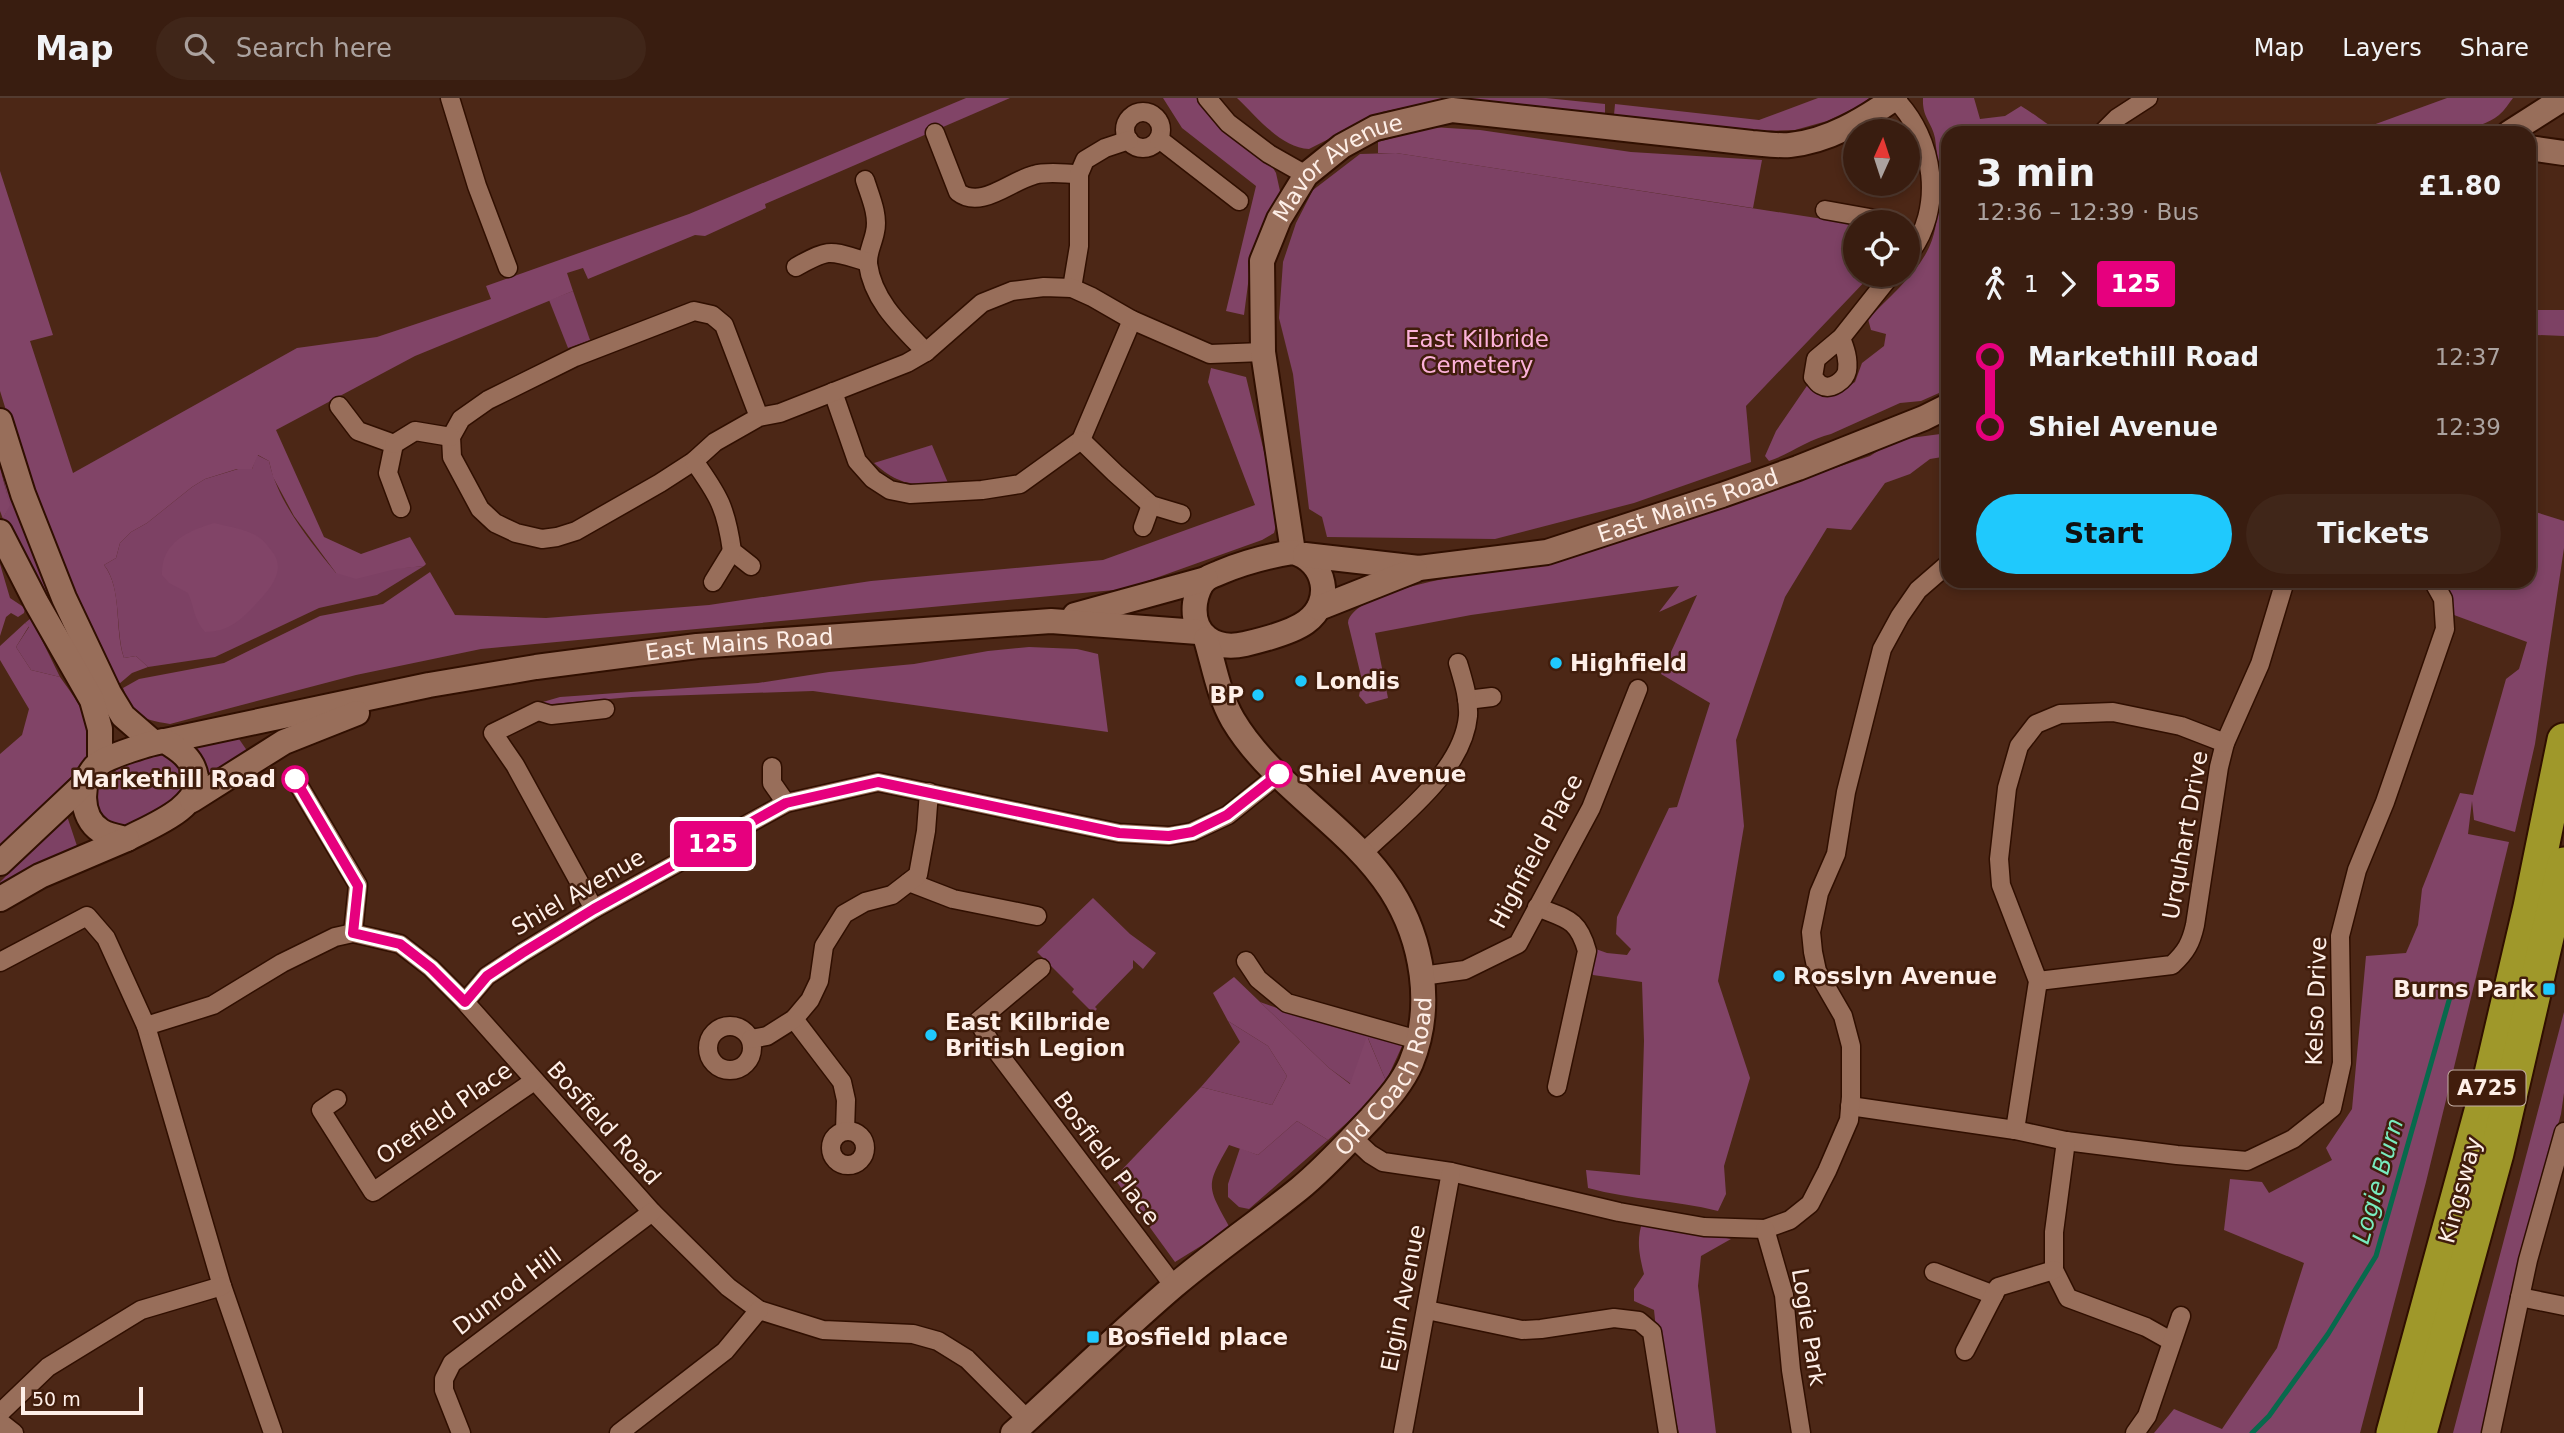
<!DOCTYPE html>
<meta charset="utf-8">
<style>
body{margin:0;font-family:"DejaVu Sans",sans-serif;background:#402619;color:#f1f3f6;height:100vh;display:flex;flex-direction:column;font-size:26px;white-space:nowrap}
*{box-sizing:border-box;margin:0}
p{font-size:23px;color:#aba29f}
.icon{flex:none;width:38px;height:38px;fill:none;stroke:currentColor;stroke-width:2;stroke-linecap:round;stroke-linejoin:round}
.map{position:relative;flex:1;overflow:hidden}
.sheet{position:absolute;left:1941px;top:28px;width:595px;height:462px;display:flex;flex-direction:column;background:#391d10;border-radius:21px;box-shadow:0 4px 10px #0003,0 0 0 2px #533b30}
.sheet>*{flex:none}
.badge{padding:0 14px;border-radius:5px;font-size:24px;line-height:46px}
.needle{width:46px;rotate:3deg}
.fabs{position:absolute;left:1843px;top:21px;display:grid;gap:14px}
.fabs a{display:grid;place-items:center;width:77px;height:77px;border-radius:50%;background:#391d10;box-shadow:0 4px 10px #0003,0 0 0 2px #533b30;font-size:35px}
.scale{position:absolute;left:21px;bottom:18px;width:122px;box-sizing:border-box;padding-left:7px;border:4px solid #feefe8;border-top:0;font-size:19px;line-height:24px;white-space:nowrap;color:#feefe8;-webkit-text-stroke:5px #411d0c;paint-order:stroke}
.map>.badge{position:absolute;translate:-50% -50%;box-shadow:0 0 0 4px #fff}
.legs{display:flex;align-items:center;gap:10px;height:77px;padding:0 35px;font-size:23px}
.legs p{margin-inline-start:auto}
.overview{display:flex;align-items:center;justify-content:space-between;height:119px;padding:0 35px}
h1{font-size:38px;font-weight:600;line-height:52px}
.cta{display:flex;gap:14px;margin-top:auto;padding:14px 35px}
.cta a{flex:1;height:80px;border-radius:42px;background:#1fc9fd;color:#111;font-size:28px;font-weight:600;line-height:80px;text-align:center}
.cta a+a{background:#402619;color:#f1f3f6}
ul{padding:0 35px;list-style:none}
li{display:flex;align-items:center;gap:24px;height:70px;font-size:26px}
li i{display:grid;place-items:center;width:10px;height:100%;margin:0 9px;background:currentColor}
li i::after{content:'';width:18px;height:18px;margin:-9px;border:5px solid;border-radius:50%;background:#391d10}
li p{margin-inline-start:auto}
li:first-child i{background:linear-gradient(#0000 50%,currentColor 0)}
li:last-child i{background:linear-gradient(currentColor 50%,#0000 0)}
header{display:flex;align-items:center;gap:42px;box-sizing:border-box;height:98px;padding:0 35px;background:#391d10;border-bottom:2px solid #533b30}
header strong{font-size:33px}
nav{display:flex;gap:38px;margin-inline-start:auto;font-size:24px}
.search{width:490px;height:63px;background:#402619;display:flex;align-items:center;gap:18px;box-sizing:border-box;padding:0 24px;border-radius:38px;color:#aba29f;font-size:26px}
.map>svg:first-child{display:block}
.green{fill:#7d4164}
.forest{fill:#814467}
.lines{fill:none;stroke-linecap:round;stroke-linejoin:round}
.stream{stroke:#07694c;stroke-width:5}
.street-casing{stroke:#300f00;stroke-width:21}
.secondary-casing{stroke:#300f00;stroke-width:28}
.highway-casing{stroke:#300f00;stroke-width:37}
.street{stroke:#986e5a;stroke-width:18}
.secondary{stroke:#986e5a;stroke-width:24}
.highway{stroke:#9f982a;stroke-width:33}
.line-1-casing{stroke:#fff;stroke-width:16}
.line-1{stroke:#e6007e;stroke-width:10}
.poi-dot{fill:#1fc9fd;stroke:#411d0c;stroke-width:2.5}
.stop-1-dot{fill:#fff;stroke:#e6007e;stroke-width:3.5}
.labels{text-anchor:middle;stroke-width:5;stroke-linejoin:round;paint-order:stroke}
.shield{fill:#411d0c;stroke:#c5b0a6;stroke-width:2}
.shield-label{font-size:21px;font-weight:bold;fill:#feefe8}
.street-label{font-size:23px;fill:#feefe8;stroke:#411d0c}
.park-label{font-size:23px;fill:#fcb2da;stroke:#411d0c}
.poi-label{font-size:23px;font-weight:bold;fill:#feefe8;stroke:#411d0c;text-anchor:start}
.stop-label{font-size:23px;font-weight:bold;fill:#feefe8;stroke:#411d0c;text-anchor:start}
.water-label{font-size:24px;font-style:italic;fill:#78ebbe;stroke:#411d0c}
</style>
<header>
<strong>Map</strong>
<div class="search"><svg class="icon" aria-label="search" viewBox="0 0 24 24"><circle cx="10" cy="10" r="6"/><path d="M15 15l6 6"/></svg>Search here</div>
<nav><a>Map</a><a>Layers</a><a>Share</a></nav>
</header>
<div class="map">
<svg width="2564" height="1335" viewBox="0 0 2564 1335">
<rect width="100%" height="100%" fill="#4c2716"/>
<!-- green -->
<g class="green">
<polygon points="1396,55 1855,126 1855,177 1871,177 1746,308 1751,364 1634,405 1495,441 1327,439 1322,419 1309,411 1293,276 1279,220 1283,164 1296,125 1313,92 1360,56"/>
<polygon points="573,193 590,242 568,250 549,202"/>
<polygon points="2538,212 2564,212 2564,238 2537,237"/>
<path d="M932,347L948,385C916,388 899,388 874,365Z"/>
<path d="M257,357L269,363C278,405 310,443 336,475L424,468L377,497L319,510L215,559L148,569L136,558L124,560C115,533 122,489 104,467L116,460L120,445L131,434L147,425L192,389L205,381L238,371H252Z"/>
<polygon points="0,363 107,601 31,481 3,421 9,407"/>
<polygon points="31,520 60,579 31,572 16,549 29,529 25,525"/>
<polygon points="239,641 250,657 207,685 190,650"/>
<path d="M160,655L167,656L188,678L181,699L132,728L118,730L94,714L96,690C115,671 133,658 160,655Z"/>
<polygon points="67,718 79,754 0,793 0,784"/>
<polygon points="1093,800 1130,836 1156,855 1143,871 1133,862 1133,870 1095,909 1097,911 1093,915 1072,894 1074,891 1037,854"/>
<polygon points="1260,904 1302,919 1403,946 1386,983 1368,940 1351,986 1329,970"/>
<polygon points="1228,923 1268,948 1287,978 1272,1007 1201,989 1240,944"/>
<polygon points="1297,1023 1328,1042 1249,1111 1239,1109 1228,1099 1228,1086 1240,1050 1258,1057"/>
</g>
<!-- forest -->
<g class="forest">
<path d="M966,0H1010L765,106L766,110L705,138L695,137L588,181L583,170L567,175L573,193L415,258L276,332L324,439L361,456L410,439L426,466L424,468L396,471L356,481L336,475L294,418L273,379L269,363L258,357L252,371H237L205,381L192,389L147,425L131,434L120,445L116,460L104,467C123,492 114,531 124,560L136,558L148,569L132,575L119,586L60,474L36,409L0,293V73L53,237L30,243L73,375L297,250L377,239L491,201L486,188L689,116Z"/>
<polygon points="1163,0 1198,0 1209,17 1269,63 1276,75 1280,93 1275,115 1252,155 1244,217 1226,213 1256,88 1182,30"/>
<path d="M1237,0H1546L1605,6V15L1445,1L1382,14L1309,51C1281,50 1256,18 1237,0Z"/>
<polygon points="1818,0 1869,0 1861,7 1827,23 1795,32 1767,33 1614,17 1615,6 1759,22"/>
<path d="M1923,0H1974L1980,21L2005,18L2021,8C2035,16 2045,26 2060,33L2058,35H1948V291L1921,303L1900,305L1831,336C1809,341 1790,356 1769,363L1765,358L1776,333L1813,279L1821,298L1839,294L1855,284L1862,265L1884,248L1886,236L1871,232L1868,221C1890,198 1922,172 1932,142C1942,112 1939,71 1935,40C1932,24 1922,20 1923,0Z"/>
<path d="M2447,0H2513C2509,5 2505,12 2499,17C2464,44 2394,35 2351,35Z"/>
<polygon points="1432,29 1480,32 1631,54 1762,62 1753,110 1396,55 1378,55 1378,44"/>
<path d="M1211,270L1246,279L1279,416L1274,435L1262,442L1125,491L481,551L356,577L170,626C140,621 134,619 123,590L139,581L224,565L320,518L383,506L430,474L455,517L546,520L709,507L871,483L1103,462L1255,407L1208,284Z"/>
<path d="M1948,335V358L1930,361L1910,376L1885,385L1851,432L1827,430L1785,499L1736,642L1744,728L1718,883L1750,980L1724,1068L1726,1096L1718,1113C1675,1102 1631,1102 1588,1090L1586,1072L1640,1077L1644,943L1642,884L1593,877L1589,872L1593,850L1607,855L1627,857L1631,851L1616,836L1617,819L1669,710L1677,709L1710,605L1661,576L1697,497L1659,514L1679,488L1471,517L1375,535L1388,600L1366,606L1359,598L1362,582L1348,525C1352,487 1515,469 1549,464C1565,461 1581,456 1596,452L1870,358L1895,342Z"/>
<polygon points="0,370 10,407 3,421 0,413"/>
<polygon points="2529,412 2564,423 2564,450 2535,646 2515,734 2474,722 2472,703 2468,736 2509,744 2426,1084 2360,1335 2154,1335 2174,1311 2222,1331 2277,1250 2304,1165 2224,1132 2230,1081 2262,1084 2269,1095 2332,1062 2326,1050 2352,1011 2366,858 2406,855 2418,827 2422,791 2460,695 2473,697 2506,581 2519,571 2527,544 2454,517 2446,483 2529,483"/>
<path d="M214,425C226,428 240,430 251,435C259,438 266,445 271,452C288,472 270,491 255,507C241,522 228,534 205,534C193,520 195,511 188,495L169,485L162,477C161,445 187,433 214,425Z"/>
<polygon points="0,466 10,500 25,510 24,515 18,519 11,515 6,519 0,538"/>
<path d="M25,525L29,528L16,549L31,572L60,579C82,610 93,623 86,664L0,750V656L22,637L29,611L0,562V548Z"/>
<polygon points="1029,549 1077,551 1098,556 1108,634 813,593 632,599 529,608 560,599 758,585 829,574 914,566 988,553"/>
<path d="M1234,879L1329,970L1350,986L1367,938L1386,983L1366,1007L1328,1042L1297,1023L1258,1057L1229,1047C1205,1089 1207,1088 1230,1130L1175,1164L1114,1080L1201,989L1272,1007L1287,978L1268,948L1228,923L1213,895Z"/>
<polygon points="2564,914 2564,995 2561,1016 2543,1081 2485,1335 2453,1335"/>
<path d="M1643,1122L1731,1141L1701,1158L1698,1188L1716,1335H1679L1677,1327L1665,1316L1654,1212L1634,1203V1191L1644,1176C1639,1155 1636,1142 1643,1122Z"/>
</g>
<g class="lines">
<!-- stream -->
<polyline class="stream" points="2252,1335 2269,1318 2328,1236 2376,1158 2452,892"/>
<defs>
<g id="street">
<polyline points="450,0 477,88 508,170"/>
<polyline points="1207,0 1228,25 1269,56 1306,77"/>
<path d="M1894,0C1935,40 1945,112 1908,157"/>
<circle cx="1143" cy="32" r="18"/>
<path d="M935,35L958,94C981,112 1010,83 1034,77C1047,73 1065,76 1079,76"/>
<polyline points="2102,35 2117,20 2148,0"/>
<polyline points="1159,41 1239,103"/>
<path d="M865,82C870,98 879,117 875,134C873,145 867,155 868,166C873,203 901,228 926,254"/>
<polyline points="1825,112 1892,124"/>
<path d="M796,169C831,149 830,153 868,164"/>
<polyline points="1072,190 1079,148 1079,76 1085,62 1105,50 1129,42"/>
<path d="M1841,240C1845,250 1849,261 1847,273C1845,282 1831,293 1821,287C1818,286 1816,282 1813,279L1816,261L1841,240L1891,177"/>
<polyline points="833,294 857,363 873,381 890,392 910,396 982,392 1020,386 1081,342 1132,222"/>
<polyline points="339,308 358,333 394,346 388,375 401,410"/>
<polyline points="759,319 724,227 712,217 694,213 575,259 488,302 461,321 451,339 452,359 480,411 495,425 516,435 542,441 557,439 576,433 660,385 694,363 715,344 759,319 780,315 907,265 926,254 982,205 1012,193 1044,189 1072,190 1092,199 1132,222 1210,256 1263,254"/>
<polyline points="1081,342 1115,375 1151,407 1181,416"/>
<polyline points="394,346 415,333 451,339"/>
<path d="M694,363C719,398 726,410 732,453L751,468"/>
<polyline points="1143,429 1151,407"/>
<polyline points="713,484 732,453"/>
<polyline points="1467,602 1492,599"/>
<polyline points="772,669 772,685 786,705"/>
<polyline points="295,681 358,787 353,835"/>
<path d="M1362,756C1400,719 1463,673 1468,618C1469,600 1463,582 1458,565"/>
<polyline points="909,784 953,801 1037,818"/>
<path d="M1537,809C1566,821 1578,820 1587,853L1557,989"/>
<polyline points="594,811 515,667 493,635 538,613 551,617 605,611"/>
<polyline points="1246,863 1258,881 1287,905 1418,942"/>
<polyline points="0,864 87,818 106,840 146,928 222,1188 273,1335"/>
<polyline points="1041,870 978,923 992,947 1174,1188"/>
<polyline points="1422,878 1465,872 1518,846 1591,710 1638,591"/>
<path d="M2038,883L2172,867C2186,854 2191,845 2195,827L2219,669L2225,645L2260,566L2285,483"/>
<polyline points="465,904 487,878 522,855 594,811 786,705 878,684 1119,735 1169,738 1192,734 1228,717 1279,676"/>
<polyline points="794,921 842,984 846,1002 845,1033"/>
<circle cx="730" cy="950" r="22"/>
<polyline points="146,928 213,907 282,865 335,839 353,835 400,846 431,870 465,904 652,1114 728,1189 759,1212 823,1232 913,1236 938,1243 967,1261 1028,1322"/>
<polyline points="751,941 767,938 794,921 810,902 819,883 824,848 844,816 865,804 892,797 918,777 926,733 929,694"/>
<polyline points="337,1001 321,1012 373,1094 534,983"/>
<polyline points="1850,1008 2015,1032 2066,1043 2177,1057 2247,1063 2293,1041 2332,1010 2342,965 2340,838 2357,772 2385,704 2445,531 2443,501 2433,483"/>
<polyline points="2015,1032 2038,883 2001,787 1999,761 2007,690 2019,648 2036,626 2060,616 2113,614 2181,628 2225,645"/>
<circle cx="848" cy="1050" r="17"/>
<polyline points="1353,1040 1370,1056 1383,1064 1451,1074 1619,1114 1704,1129 1765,1131 1790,1122 1810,1106 1827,1073 1849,1022 1851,999 1851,948 1843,918 1817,873 1813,854 1811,834 1819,795 1836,756 1846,694 1882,551 1900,518 1918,492 1948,466"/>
<polyline points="2066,1043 2054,1134 2054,1172 2068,1200 2146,1229 2171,1243"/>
<polyline points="1765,1131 1784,1197 1791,1272 1801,1335"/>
<polyline points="1934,1174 1994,1197"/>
<polyline points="2520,1199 2564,1208"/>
<polyline points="1427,1212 1522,1232 1541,1231 1614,1220 1639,1223 1652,1234 1668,1335"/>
<polyline points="1965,1253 1998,1189 2054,1172"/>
<polyline points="0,1315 48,1269 141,1212 222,1188"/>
<polyline points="0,1324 14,1335"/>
<polyline points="461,1335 444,1292 444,1281 452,1265 652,1114"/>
<polyline points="619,1335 725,1253 759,1212"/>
<polyline points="1403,1335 1451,1074"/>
<polyline points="2135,1335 2147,1318 2181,1218"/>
<polyline points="2491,1335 2528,1162 2564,1034"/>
</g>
<g id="secondary">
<polyline points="2509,35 2564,0"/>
<polyline points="2529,50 2564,55"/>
<polyline points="0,323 23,396 64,500 109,595 123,618 153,644"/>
<polyline points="0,434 36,504 92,602 100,631 100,665"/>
<path id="s1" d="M1293,454L1263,254L1262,163L1279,121L1306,77L1342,48L1375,30L1452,12L1752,45C1764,46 1778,48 1790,47C1829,43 1863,22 1895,0"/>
<path d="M1293,454C1326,463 1334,504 1306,524C1291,535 1262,542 1245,546C1215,553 1191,537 1195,505C1196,497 1200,486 1206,481C1210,478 1217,476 1221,474C1245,464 1268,458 1293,454Z"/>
<path id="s2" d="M1305,457L1419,470L1547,454L1722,397L1798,370L1924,320L1948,308"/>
<polyline points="1319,510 1415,472"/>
<polyline points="1075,517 1206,481"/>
<path id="s3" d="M165,643L429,587L536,569L697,548L1051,523L1198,534"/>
<path d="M165,643C180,652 193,661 196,679C203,709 149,729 127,741C118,739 109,738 101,733C79,719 79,682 98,666C110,658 151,644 165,643Z"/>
<polyline points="192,702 284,644 357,615"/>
<polyline points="0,765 86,684"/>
<polyline points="0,801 40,778 127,741"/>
<path id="s4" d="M1013,1335C1067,1286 1119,1235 1174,1188C1214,1154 1258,1124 1299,1091C1325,1070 1348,1044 1371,1020C1386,1003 1402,986 1411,965C1434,909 1423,842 1391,792C1349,727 1273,689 1233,622C1219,598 1214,568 1206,541"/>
</g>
<g id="highway">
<polyline points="2393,1335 2490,980 2530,809 2564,642"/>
<polyline points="2420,1335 2497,1055 2564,766"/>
</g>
</defs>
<!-- street casing -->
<use href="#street" class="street-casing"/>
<!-- secondary casing -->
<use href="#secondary" class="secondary-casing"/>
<!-- highway casing -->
<use href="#highway" class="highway-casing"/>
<!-- street -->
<use href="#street" class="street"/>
<!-- secondary -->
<use href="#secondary" class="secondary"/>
<!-- highway -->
<use href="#highway" class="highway"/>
</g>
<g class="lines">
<defs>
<polyline id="line-1" points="295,681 358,788 353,835 400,846 431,870 465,904 487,878 522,855 594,811 786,705 878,684 1119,735 1169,738 1192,734 1227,717 1279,676"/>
</defs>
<!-- line-1 casing -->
<use href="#line-1" class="line-1-casing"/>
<!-- line-1 -->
<use href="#line-1" class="line-1"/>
</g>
<!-- markers -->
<g class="poi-dot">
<circle cx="1556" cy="565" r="7"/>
<circle cx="1301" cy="583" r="7"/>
<circle cx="1258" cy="597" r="7"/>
<circle cx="1779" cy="878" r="7"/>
<rect x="2542" y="884" width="14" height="14" rx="3.5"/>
<circle cx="931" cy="937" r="7"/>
<rect x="1086" y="1232" width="14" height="14" rx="3.5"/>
</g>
<g class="stop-1-dot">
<circle cx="1279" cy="676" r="12"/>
<circle cx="295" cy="681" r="12"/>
</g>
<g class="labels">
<!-- shield labels -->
<rect class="shield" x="2448.5" y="972.5" width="77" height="35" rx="5"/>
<g class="shield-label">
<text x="2487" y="997">A725</text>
</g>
<!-- street labels -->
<g class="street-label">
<text dy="8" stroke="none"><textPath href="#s1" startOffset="420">Mavor Avenue</textPath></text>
<text dy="8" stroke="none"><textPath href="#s2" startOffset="392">East Mains Road</textPath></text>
<text dy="8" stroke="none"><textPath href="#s3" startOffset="583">East Mains Road</textPath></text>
<text transform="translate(2185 737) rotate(-80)" y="8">Urquhart Drive</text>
<text transform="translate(1536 753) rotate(-62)" y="8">Highfield Place</text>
<text transform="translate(578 794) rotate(-30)" y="8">Shiel Avenue</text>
<text transform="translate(2316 903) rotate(-88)" y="8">Kelso Drive</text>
<text dy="8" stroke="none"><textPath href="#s4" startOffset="522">Old Coach Road</textPath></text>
<text transform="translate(444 1015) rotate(-35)" y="8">Orefield Place</text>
<text transform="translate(604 1025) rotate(48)" y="8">Bosfield Road</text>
<text transform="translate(1107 1060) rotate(53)" y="8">Bosfield Place</text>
<text transform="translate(2460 1092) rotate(-75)" y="8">Kingsway</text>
<text transform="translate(507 1193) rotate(-37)" y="8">Dunrod Hill</text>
<text transform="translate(1403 1200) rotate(-79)" y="8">Elgin Avenue</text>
<text transform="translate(1809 1229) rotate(81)" y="8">Logie Park</text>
</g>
<!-- park labels -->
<g class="park-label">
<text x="1477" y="249">East Kilbride<tspan x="1477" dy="26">Cemetery</tspan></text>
</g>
<!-- poi labels -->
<g class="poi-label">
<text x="1570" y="573">Highfield</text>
<text x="1315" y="591">Londis</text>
<text x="1244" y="605" text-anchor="end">BP</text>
<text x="1793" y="886">Rosslyn Avenue</text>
<text x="2535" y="899" text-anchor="end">Burns Park</text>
<text x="945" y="932">East Kilbride<tspan x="945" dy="26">British Legion</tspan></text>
<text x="1107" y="1247">Bosfield place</text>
</g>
<!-- stop labels -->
<g class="stop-label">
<text x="1298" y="684">Shiel Avenue</text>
<text x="276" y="689" text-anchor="end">Markethill Road</text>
</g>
<!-- water labels -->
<g class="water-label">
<text transform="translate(2378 1083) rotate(-74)" y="8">Logie Burn</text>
</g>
</g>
</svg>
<div class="fabs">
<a><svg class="needle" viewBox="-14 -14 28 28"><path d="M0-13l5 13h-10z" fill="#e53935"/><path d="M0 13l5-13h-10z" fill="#aba29f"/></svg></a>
<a><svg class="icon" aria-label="locate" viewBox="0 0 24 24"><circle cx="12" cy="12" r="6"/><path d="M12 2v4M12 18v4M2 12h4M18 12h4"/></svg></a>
</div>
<div class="scale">50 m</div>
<b class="badge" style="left:713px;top:746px;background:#e6007e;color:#fff">125</b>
<section class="sheet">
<div class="overview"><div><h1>3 min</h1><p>12:36 – 12:39 · Bus</p></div><b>£1.80</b></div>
<div class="legs"><svg class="icon" aria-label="walk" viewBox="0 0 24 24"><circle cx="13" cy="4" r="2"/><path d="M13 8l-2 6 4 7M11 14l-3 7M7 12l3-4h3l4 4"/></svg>1<svg class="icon" aria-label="forward" viewBox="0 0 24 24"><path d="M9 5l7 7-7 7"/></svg><b class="badge" style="background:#e6007e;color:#fff">125</b></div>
<ul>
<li><i style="color:#e6007e"></i><b>Markethill Road</b><p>12:37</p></li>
<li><i style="color:#e6007e"></i><b>Shiel Avenue</b><p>12:39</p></li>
</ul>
<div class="cta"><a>Start</a><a>Tickets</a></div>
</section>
</div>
